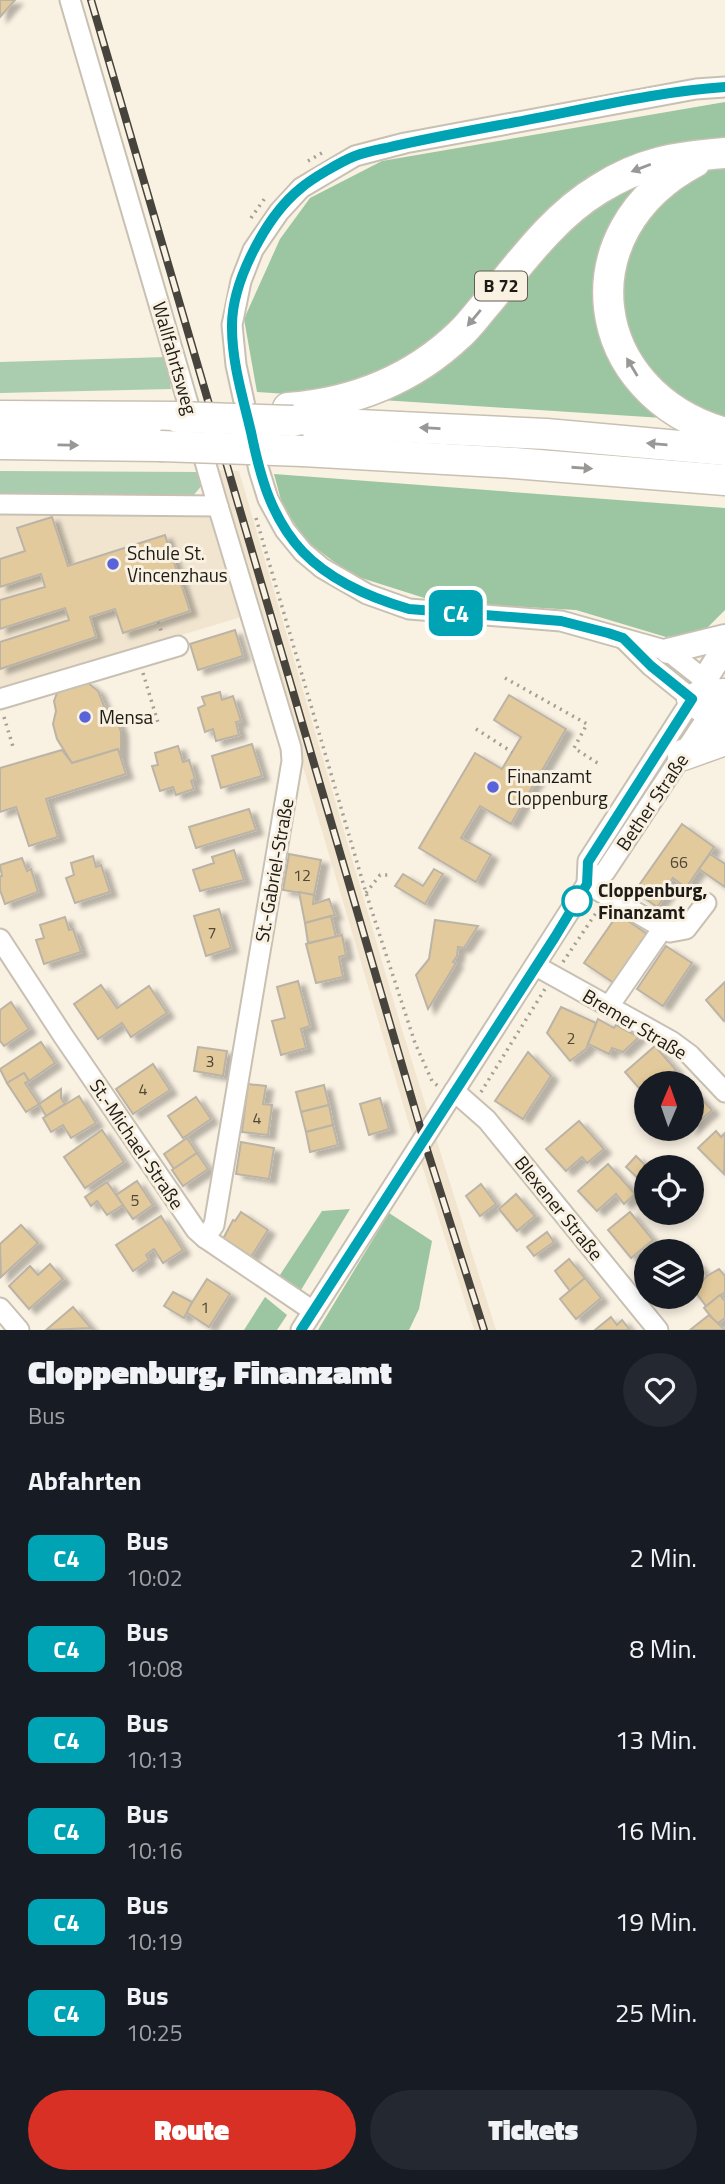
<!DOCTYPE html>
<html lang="de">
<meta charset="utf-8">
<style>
body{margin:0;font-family:"Titillium Web",sans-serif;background:#242831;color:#f1f3f6;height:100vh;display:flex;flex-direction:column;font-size:26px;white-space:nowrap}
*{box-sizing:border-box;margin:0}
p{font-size:23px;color:#9ea1a6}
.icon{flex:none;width:38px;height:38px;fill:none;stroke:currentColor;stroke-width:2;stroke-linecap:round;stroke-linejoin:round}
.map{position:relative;height:1330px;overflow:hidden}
.panel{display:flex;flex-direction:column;background:#171b24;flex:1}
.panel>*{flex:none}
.badge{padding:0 14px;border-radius:10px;font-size:24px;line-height:46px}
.needle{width:46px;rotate:2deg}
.tools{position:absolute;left:634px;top:1071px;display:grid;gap:14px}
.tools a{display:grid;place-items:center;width:70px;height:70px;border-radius:50%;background:#171b24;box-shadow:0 4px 10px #0003;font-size:35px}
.map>.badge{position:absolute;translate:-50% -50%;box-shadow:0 0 0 4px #fff}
h2{padding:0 28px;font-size:26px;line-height:63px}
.round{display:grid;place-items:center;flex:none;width:74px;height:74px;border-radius:37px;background:#242831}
.overview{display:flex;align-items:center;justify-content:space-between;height:119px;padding:0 28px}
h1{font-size:33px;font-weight:800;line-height:52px}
.button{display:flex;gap:14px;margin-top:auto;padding:14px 28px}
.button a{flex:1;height:80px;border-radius:42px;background:#d93025;color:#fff;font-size:28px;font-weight:800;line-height:80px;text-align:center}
.button a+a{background:#242831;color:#f1f3f6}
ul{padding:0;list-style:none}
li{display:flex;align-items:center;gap:21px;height:91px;padding:0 28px}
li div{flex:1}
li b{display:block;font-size:26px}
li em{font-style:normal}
li .badge{min-width:77px;font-weight:700;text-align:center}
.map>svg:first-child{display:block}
.built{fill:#f1e5d0}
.green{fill:#aacdaf}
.forest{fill:#9cc5a1}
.building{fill:#e2ca9c;stroke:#bbb4a6;stroke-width:2;filter:url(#shadow)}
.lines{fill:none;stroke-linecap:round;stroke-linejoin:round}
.minor-casing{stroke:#c8c1b3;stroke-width:23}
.major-casing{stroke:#c8c1b3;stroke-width:28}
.highway-casing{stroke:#c8c1b3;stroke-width:33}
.path{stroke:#a49e93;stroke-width:3.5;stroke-dasharray:2 5;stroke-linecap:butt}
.minor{stroke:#fff;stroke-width:19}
.major{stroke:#fff;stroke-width:24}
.highway{stroke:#fff;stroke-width:30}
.rail-casing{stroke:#47443d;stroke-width:8}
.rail{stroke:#f9f1e2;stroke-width:5;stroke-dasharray:16;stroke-linecap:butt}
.highway-bridge-casing{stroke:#c8c1b3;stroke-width:33;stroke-linecap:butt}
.highway-bridge{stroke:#fff;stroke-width:30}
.oneway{fill:#9a9896}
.line-casing{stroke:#fff;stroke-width:16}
.line{stroke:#00a3b4;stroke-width:10}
.poi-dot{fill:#5963da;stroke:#f9f1e2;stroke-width:2.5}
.stop-dot{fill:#fff;stroke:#00a3b4;stroke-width:3.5}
.labels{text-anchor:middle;stroke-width:6;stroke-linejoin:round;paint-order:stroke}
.number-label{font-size:16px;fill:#4f4738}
.shield{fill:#f9f1e2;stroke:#605b53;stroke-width:2}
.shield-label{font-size:18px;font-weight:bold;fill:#1e1b16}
.street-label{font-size:19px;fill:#1e1b16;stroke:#f9f1e2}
.poi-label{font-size:19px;fill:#1e1b16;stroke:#f9f1e2;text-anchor:start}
.stop-label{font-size:19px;font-weight:bold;fill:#1e1b16;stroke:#f9f1e2;text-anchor:start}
</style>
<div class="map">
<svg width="725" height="1330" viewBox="0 0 725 1330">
<defs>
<filter id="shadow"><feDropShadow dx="7" dy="4.5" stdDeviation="2" flood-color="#0004"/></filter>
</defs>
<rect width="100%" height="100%" fill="#f9f1e2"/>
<!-- built -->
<g class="built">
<polygon points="215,470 239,471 400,1023 496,1330 474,1330 408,1121"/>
<polygon points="0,511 209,511 241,617 0,690"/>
</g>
<!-- green -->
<g class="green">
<polygon points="166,357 171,389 0,393 0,362"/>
<polygon points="0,471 199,472 203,484 192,497 0,494"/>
</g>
<!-- forest -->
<g class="forest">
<polygon points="725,102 725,422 257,392 244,319 280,239 310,198 382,161"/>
<polygon points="274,474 725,508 725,610 704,631 666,637 576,610 437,602 352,575 306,541 282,504"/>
<polygon points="350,1209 298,1295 276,1281 322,1211"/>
<polygon points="389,1213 432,1241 419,1309 409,1330 318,1330"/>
<polygon points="265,1297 287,1315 277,1330 244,1330"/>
</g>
<!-- building -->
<g class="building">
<polygon points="0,0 15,0 0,17"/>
<polygon points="52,517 68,566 165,535 190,611 123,633 115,609 90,617 96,637 0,669 0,642 69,620 65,608 0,629 0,600 45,587 41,574 0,587 0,559 25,551 17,528"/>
<polygon points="235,630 243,656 198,670 190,644"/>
<polygon points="87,682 98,691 104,706 111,711 118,723 121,732 121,759 118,749 72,763 57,739 53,724 56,711 54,701 60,685"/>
<polygon points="220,692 222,700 233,696 241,721 236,722 239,735 216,741 213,729 205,732 198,708 205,705 202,697"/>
<polygon points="509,695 566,729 511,824 480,806 461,838 491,855 476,882 419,848 475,753 502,769 521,737 494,720"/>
<polygon points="252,744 262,776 221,788 212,756"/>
<polygon points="178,746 183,762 189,760 195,779 191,781 194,789 176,795 173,787 160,791 152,766 158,765 155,753"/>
<polygon points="118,749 126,774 46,799 58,837 29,846 16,807 0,812 0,768 62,750 72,763"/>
<polygon points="249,809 256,830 196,848 189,827"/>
<polygon points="682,824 714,847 686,888 673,878 668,885 671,888 657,907 635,891"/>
<polygon points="234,850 244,880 200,891 193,870 214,863 212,857"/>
<polygon points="289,854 321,860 314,895 283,890"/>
<polygon points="710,854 725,864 725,887 699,869"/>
<polygon points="93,856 96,867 101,865 110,892 75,903 66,878 74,875 71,863"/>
<polygon points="22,858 27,871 31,869 38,892 5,904 0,890 0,876 2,876 0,865"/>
<polygon points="434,869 443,874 425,904 395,886 403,874 423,886"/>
<polygon points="299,892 314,895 313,904 329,899 335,915 305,923"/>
<polygon points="219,909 231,948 206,956 194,916"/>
<polygon points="618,914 647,934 614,983 584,963"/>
<polygon points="331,916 336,937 308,943 305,923"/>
<polygon points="65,917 69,930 73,929 81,952 44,964 36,940 44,938 40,925"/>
<polygon points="435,920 478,926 464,948 458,947 457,956 453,962 456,963 428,1009 416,975 429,959"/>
<polygon points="342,935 346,955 339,957 343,977 316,983 306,944"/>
<polygon points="666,946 692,963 663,1006 637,989"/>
<polygon points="298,981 310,1026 301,1029 306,1048 281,1055 272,1021 285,1018 277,987"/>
<polygon points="725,982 725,1020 724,1021 706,1000"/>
<polygon points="101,985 117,1008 149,986 167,1013 131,1037 122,1023 98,1039 74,1004"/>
<polygon points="11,1002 29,1029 4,1046 0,1041 0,1010"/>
<polygon points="561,1007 596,1023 586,1049 570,1061 547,1033"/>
<polygon points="598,1019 614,1028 616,1025 639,1037 623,1052 612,1048 609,1054 588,1044"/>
<polygon points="41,1042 55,1063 29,1081 24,1073 7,1083 0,1069"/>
<polygon points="655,1046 676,1070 661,1083 646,1083 646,1096 625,1072"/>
<polygon points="198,1047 227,1051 223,1076 194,1071"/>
<polygon points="528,1052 551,1076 523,1119 495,1101"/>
<polygon points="153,1064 170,1090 133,1114 116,1089"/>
<polygon points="24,1073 29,1081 25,1083 39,1104 26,1112 7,1083"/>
<polygon points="248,1084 266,1086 263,1104 272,1105 268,1135 242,1132"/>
<polygon points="324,1085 329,1105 301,1112 296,1092"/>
<polygon points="691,1088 712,1110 690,1130 688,1129 691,1129"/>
<polygon points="61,1089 61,1098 65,1104 46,1116 39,1104"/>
<polygon points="79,1096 96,1123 71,1138 63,1125 51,1132 43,1118"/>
<polygon points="196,1097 211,1119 183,1138 168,1116"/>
<polygon points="380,1098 389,1129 369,1135 360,1104"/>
<polygon points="329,1105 333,1125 306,1132 301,1112"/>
<polygon points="579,1121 604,1149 587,1163 582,1157 566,1171 546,1149"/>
<polygon points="333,1125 338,1145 310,1152 306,1132"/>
<polygon points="102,1130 124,1162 85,1188 64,1157"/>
<polygon points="716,1131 721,1137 725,1133 724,1174 698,1148"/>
<polygon points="187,1138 197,1153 174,1169 164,1154"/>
<polygon points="241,1142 274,1148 269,1179 236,1174"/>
<polygon points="197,1153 208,1169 183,1186 172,1170"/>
<polygon points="636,1156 647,1167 646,1180 643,1183 626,1167"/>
<polygon points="608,1164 635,1194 624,1204 616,1194 597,1211 578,1191"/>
<polygon points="137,1181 153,1205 133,1219 116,1195"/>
<polygon points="107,1182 123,1205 107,1215 97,1201 91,1206 85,1197"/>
<polygon points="481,1184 496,1204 480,1216 466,1196"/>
<polygon points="516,1194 535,1216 517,1231 499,1209"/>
<polygon points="241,1212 268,1230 251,1257 223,1239 233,1220 235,1221"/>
<polygon points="630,1212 653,1240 631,1258 608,1230"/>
<polygon points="161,1216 183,1250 163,1263 154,1249 146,1255 149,1260 133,1271 116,1245"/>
<polygon points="21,1225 38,1243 1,1277 0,1244"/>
<polygon points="547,1232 554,1242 534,1256 527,1247"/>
<polygon points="680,1242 688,1251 668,1251"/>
<polygon points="569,1259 585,1278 570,1291 555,1271"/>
<polygon points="696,1262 707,1276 692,1293 691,1266"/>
<polygon points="50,1264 63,1279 29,1309 9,1286 30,1266 38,1275"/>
<polygon points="719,1269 725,1276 725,1292 706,1306 694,1290 707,1276"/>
<polygon points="585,1278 601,1298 576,1319 560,1299"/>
<polygon points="207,1279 230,1294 209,1327 186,1312"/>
<polygon points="173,1292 192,1302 184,1318 164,1306"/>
<polygon points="720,1295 725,1301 725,1318 717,1324 704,1308"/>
<polygon points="73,1307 91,1328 46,1330"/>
<polygon points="709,1315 725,1330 690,1330"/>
<polygon points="611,1317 617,1325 622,1320 630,1330 595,1330"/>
</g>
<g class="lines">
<defs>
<g id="minor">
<polyline points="0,504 218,506 70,0"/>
<polyline points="624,639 651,666 692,699"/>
<polyline points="715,688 668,651 561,621 409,609 367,594 322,568 303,552 285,530 268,499 259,470 236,365 232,325 241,281 253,250 279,212 301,188 355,156 405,143 696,89 725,87"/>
<polyline points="0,699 178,646"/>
<polyline points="587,884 588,861 698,690"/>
<polyline points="587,884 670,932 686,929 706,903"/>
<polyline points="0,939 64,1037 196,1230 205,1238 313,1311"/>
<polyline points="536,966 671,1041 690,1055 725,1092"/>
<polyline points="609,1006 663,928"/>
<polyline points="454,1091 487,1120 658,1330"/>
<polyline points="205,1238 214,1225 292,761 291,748 218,506"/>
<polyline points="0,1308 19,1330"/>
<polyline points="301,1330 587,884 605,872 710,713"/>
</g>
<g id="major">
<polyline points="668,651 725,637"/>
<polyline points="705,679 725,647"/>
</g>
<g id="highway">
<path d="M695,162C565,231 586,393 725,433"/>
<path d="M288,408C353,403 413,379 460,334C470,325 479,312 488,302C521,262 554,216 599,189C642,162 676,157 725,153"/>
<polyline points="0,416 178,417"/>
<polyline points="296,422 546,434 725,450"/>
<polyline points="0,444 160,446"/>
<polyline points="303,451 514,463 725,480"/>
<polyline points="723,694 725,696"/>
<polyline points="692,699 725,723"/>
<polyline points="683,755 725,740"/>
</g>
</defs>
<!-- minor casing -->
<use href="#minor" class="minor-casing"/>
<!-- major casing -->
<use href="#major" class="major-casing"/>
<!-- highway casing -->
<use href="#highway" class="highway-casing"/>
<!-- path -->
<g class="path">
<polyline points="308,161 325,151"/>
<polyline points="251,218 265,198"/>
<polyline points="256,518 366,893 415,1043 432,1081 438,1086"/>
<polyline points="158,622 162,633"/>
<polyline points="143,673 159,726"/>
<polyline points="505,678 587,724 574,748 599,764"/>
<polyline points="4,717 14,750"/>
<polyline points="476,729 512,752"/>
<polyline points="366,893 380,875 388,875"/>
<polyline points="563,962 598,910"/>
<polyline points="481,1092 545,989"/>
</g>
<!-- minor -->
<use href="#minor" class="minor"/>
<!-- major -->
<use href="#major" class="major"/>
<!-- highway -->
<use href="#highway" class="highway"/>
<defs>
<polyline id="rail" points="91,0 423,1137 484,1330"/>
</defs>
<!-- rail casing -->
<use href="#rail" class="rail-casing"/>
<!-- rail -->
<use href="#rail" class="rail"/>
<defs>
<g id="highway-bridge">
<polyline points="178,417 293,421"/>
<polyline points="160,446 303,451"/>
</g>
</defs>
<!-- highway-bridge casing -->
<use href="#highway-bridge" class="highway-bridge-casing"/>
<!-- highway-bridge -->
<use href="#highway-bridge" class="highway-bridge"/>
</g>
<!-- one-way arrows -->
<defs><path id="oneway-solid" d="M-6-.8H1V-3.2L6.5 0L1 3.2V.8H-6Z" transform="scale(1.75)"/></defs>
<g class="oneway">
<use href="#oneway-solid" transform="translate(641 168) rotate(159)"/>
<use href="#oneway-solid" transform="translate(474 318) rotate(130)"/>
<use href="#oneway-solid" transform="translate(632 367) rotate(-121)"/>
<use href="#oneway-solid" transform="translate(430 428) rotate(-177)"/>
<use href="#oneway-solid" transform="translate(657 444) rotate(-175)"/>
<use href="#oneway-solid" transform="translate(68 445) rotate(1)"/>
<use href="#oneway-solid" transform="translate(582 468) rotate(4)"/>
</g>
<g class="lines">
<defs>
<path id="line" d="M301,1330L555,937L587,884L588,862L692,699L651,666L623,638L608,633L561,621L409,609C371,598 330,580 303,552C271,518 260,476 251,432C243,398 232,363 232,328C231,283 266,216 301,188C311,179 342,161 355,156C365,152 376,150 386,148C424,139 462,132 500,125C575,112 650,92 725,87"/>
</defs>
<!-- line casing -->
<use href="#line" class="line-casing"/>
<!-- line -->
<use href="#line" class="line"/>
</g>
<!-- markers -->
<g class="poi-dot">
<circle cx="113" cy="564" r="7"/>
<circle cx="85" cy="717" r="7"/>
<circle cx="493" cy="787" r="7"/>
</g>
<circle class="stop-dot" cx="577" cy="901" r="14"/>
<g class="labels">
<!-- number labels -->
<g class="number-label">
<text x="679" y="868">66</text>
<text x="302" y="881">12</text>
<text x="212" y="938">7</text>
<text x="571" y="1044">2</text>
<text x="210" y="1067">3</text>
<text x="143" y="1095">4</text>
<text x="257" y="1124">4</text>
<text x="135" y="1206">5</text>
<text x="205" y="1313">1</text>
</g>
<!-- shield labels -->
<rect class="shield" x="475" y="271.5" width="52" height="29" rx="5"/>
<g class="shield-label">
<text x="501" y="292">B 72</text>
</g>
<!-- street labels -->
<g class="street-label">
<text transform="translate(175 358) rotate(74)" y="7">Wallfahrtsweg</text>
<text transform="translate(652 802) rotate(-56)" y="7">Bether Straße</text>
<text transform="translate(274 870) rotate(-80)" y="7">St.-Gabriel-Straße</text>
<text transform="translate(635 1024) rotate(31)" y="7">Bremer Straße</text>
<text transform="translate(137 1144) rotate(56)" y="7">St.-Michael-Straße</text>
<text transform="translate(559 1208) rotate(51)" y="7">Blexener Straße</text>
</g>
<!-- poi labels -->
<g class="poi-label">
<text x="127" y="560">Schule St.<tspan x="127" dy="22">Vincenzhaus</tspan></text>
<text x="99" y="724">Mensa</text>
<text x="507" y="783">Finanzamt<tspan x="507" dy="22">Cloppenburg</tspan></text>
</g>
<!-- stop labels -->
<g class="stop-label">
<text x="598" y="897">Cloppenburg,<tspan x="598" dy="22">Finanzamt</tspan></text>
</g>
</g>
</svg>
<div class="tools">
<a><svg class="needle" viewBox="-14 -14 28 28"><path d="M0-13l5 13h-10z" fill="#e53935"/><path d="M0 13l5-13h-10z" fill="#9ea1a6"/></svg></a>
<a><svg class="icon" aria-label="locate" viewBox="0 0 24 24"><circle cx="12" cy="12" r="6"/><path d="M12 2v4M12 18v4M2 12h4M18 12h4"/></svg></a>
<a><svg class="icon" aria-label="layers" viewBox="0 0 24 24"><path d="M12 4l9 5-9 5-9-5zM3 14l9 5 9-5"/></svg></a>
</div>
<b class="badge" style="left:456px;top:613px;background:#00a3b4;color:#fff">C4</b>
</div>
<section class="panel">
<div class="overview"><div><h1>Cloppenburg, Finanzamt</h1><p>Bus</p></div><a class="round"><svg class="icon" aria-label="heart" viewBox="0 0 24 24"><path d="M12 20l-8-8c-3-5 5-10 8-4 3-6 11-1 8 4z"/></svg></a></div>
<h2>Abfahrten</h2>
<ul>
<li><span class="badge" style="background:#00a3b4;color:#fff">C4</span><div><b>Bus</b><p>10:02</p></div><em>2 Min.</em></li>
<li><span class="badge" style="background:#00a3b4;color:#fff">C4</span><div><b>Bus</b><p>10:08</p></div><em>8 Min.</em></li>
<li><span class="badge" style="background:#00a3b4;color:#fff">C4</span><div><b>Bus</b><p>10:13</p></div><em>13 Min.</em></li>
<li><span class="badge" style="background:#00a3b4;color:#fff">C4</span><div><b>Bus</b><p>10:16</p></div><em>16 Min.</em></li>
<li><span class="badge" style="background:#00a3b4;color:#fff">C4</span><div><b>Bus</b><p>10:19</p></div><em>19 Min.</em></li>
<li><span class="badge" style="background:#00a3b4;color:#fff">C4</span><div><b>Bus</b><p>10:25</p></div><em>25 Min.</em></li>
</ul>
<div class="button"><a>Route</a><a>Tickets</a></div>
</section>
